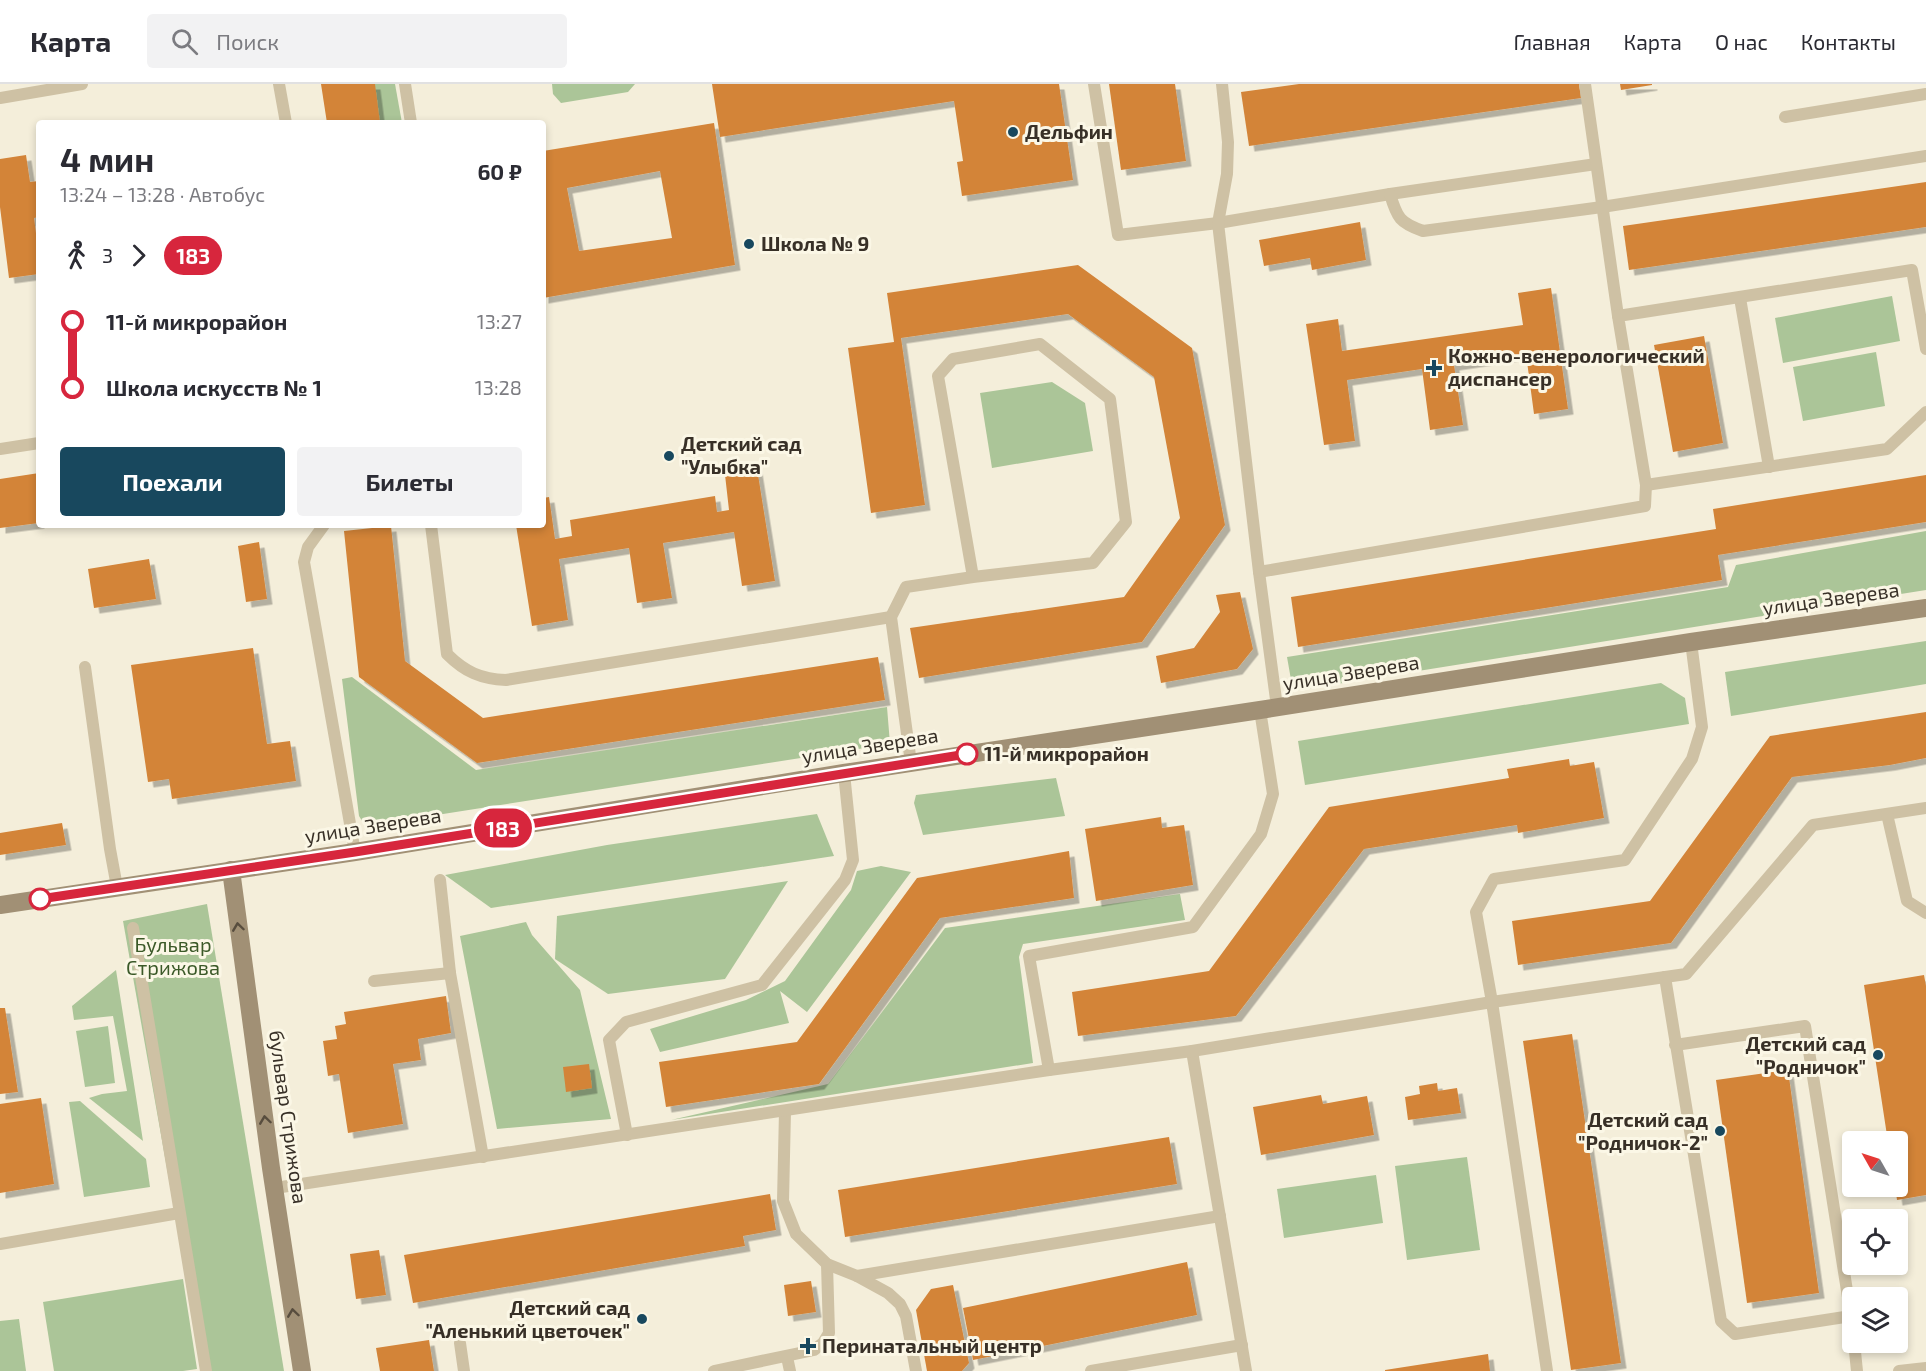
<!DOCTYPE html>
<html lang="ru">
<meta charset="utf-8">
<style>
body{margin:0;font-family:"Exo 2",sans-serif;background:#f2f2f3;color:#2b2b33;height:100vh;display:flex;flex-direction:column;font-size:22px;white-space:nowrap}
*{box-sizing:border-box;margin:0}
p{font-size:20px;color:#7c7c81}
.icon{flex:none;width:33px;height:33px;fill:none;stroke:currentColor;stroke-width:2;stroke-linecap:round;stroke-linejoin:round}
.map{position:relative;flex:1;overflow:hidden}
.details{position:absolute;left:36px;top:36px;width:510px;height:408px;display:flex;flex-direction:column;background:#fff;border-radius:6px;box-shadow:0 3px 9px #0003}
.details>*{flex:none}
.badge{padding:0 12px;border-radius:20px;font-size:21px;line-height:39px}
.needle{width:39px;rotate:309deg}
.buttons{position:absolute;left:1842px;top:1047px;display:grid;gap:12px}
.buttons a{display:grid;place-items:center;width:66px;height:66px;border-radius:6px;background:#fff;box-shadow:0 3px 9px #0003;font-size:30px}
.map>.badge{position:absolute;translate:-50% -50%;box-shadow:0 0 0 3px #fff}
.legs{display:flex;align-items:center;gap:9px;height:66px;padding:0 24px;font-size:20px}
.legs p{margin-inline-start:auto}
.overview{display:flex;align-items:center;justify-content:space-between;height:102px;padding:0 24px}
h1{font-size:33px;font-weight:700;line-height:45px}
.button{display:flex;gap:12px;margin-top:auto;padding:12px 24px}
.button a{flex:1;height:69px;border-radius:6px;background:#18485e;color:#fff;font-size:24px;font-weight:700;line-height:69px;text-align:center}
.button a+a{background:#f2f2f3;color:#2b2b33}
ul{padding:0 24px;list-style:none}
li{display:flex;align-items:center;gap:21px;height:66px;font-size:22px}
li i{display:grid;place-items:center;width:9px;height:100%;margin:0 8px;background:currentColor}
li i::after{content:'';width:15px;height:15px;margin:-8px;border:4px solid;border-radius:50%;background:#fff}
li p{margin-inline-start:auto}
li:first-child i{background:linear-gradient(#0000 50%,currentColor 0)}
li:last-child i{background:linear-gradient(currentColor 50%,#0000 0)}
header{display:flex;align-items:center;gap:36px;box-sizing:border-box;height:84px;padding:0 30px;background:#fff;border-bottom:2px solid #e1e1e2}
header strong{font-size:28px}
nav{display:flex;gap:33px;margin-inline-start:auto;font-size:21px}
.search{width:420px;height:54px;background:#f2f2f3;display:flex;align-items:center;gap:15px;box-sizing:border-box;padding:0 21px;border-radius:6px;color:#7c7c81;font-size:22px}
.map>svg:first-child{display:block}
.green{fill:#abc598}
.building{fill:#d38439;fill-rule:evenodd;filter:url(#shadow)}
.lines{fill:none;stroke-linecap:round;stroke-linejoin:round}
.lane{stroke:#cec1a4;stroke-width:12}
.secondary{stroke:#a19075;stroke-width:18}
.oneway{stroke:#584d3e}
.line-1-casing{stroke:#fff;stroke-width:14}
.line-1{stroke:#d7263d;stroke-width:9}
.poi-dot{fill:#18485e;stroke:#fbf7e6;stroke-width:2}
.stop-1-dot{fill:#fff;stroke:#d7263d;stroke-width:3}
.labels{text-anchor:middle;stroke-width:6;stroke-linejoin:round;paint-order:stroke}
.poi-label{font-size:20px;font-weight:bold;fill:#383027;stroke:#fbf7e6;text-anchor:start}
.street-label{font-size:20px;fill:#383027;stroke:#fbf7e6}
.stop-label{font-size:20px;font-weight:bold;fill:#383027;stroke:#fbf7e6;text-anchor:start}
.park-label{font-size:20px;fill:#3b5928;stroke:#fbf7e6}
</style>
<header>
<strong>Карта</strong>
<div class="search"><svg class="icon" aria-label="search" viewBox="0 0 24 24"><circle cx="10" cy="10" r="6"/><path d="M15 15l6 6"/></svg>Поиск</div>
<nav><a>Главная</a><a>Карта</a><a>О нас</a><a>Контакты</a></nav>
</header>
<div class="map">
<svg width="1926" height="1287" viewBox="0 0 1926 1287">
<defs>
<filter id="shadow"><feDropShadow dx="5.5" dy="5.5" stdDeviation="0" flood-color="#0004"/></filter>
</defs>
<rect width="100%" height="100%" fill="#f4eeda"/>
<!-- green -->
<g class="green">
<polygon points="372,0 395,0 402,39 379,39"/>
<polygon points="552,0 635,0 628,8 561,19 553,10"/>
<polygon points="1892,212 1900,257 1783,279 1775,234"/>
<polygon points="1876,268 1885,322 1803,337 1793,283"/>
<polygon points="1052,298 1085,319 1093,367 992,384 980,309"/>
<polygon points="1926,447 1926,506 1293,607 1287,573 1728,503 1736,481"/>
<polygon points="1926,557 1926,600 1731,632 1725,588"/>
<polygon points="352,593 476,686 887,623 890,660 373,741 364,740 359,732 342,595"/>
<polygon points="1661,599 1685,614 1689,640 1305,701 1298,657"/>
<polygon points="1056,694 1065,732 923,751 914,719 916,711"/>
<polygon points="817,730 834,772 491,824 445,791 607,761"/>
<polygon points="881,782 911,788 807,928 780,907 789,939 660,968 650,945 746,916 785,897 851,806 857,787"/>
<polygon points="788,797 725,895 608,910 555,875 557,832"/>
<polygon points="1180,810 1185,836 1023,860 1019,873 1033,979 671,1036 828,1000 945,844"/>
<polygon points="207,820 284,1287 203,1287 123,837"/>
<polygon points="526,838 532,851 580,906 611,1035 497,1045 460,852"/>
<polygon points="116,886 143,1057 89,1014 102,1010 127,1007 113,932 74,936 72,922"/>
<polygon points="108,942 115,999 85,1003 76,947"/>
<polygon points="80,1017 146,1075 150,1103 84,1113 69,1018"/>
<polygon points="1467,1073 1480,1166 1407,1176 1395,1082"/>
<polygon points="1376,1091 1383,1139 1284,1154 1277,1105"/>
<polygon points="183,1195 197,1285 183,1287 54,1287 43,1218"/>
<polygon points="19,1235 26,1287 0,1287 0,1237"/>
</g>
<!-- building -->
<g class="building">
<polygon points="321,0 375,0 380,39 327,39"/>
<polygon points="712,0 1059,0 1073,96 962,112 957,78 963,77 954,17 720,53"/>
<polygon points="1109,0 1175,0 1186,77 1121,86"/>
<polygon points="1299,0 1579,0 1581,14 1249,62 1241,8"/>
<polygon points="1620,0 1652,0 1652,1 1621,6"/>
<path d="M714,39L735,181L543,214V67ZM660,87L672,154L579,167L567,104Z"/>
<polygon points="26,71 30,98 39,97 39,133 34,134 39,172 39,190 9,194 0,123 0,75"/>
<polygon points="1926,98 1926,143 1629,186 1623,142"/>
<polygon points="1360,138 1366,176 1312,186 1310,174 1264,182 1259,156"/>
<polygon points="1078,181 1192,264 1225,441 1142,558 919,594 910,544 1124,513 1180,434 1154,293 1068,230 901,254 925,421 871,429 848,264 894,258 887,209"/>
<polygon points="1551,204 1568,325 1534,330 1526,270 1454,281 1463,341 1430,346 1422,285 1347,296 1355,357 1324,361 1306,240 1338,235 1342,267 1523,241 1518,209"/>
<polygon points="1704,252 1723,359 1673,368 1654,261"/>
<polygon points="756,378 775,497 742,502 734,448 663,459 672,514 637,519 629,464 559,475 568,536 532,542 516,441 543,441 543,414 549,413 555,455 572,452 570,436 715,412 717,428 729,426 724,382"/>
<polygon points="39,389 39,439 0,444 0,395"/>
<polygon points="1926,391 1926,438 1718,471 1722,496 1298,563 1291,513 1716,445 1713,425"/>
<polygon points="391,442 405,577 483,634 878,573 885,616 477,679 359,593 344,447"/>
<polygon points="259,458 267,515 246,518 238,462"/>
<polygon points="149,475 156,515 94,524 88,485"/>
<polygon points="1240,508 1253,565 1237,585 1161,599 1156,572 1194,564 1220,528 1216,511"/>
<polygon points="253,564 267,660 290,657 296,697 172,715 169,695 148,698 131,581"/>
<polygon points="1926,628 1926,674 1890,681 1792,693 1671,859 1518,881 1512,837 1650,817 1770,652"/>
<polygon points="1569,675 1570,682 1594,678 1604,734 1518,749 1517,741 1364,765 1236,932 1078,952 1072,908 1209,887 1329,723 1509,694 1507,685"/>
<polygon points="1161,733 1162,744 1184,741 1193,801 1096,817 1085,745"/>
<polygon points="62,739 66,761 0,771 0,749"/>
<polygon points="1069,767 1074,814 940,834 819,1000 666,1023 659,978 797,958 917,794"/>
<polygon points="1924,891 1926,902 1926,1111 1897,1116 1895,1102 1898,1102 1898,1058 1888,1058 1864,901"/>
<polygon points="446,912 451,949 418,955 421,976 393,980 403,1040 348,1049 339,990 328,992 323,957 337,955 335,942 346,940 344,928"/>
<polygon points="0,924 5,924 18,1008 0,1010"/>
<polygon points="1572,950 1621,1279 1571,1286 1523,957"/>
<polygon points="589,980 592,1004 566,1008 563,983"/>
<polygon points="1788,986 1819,1209 1747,1219 1716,996"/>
<polygon points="1437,999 1438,1007 1457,1004 1461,1029 1408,1036 1405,1013 1420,1010 1419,1002"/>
<polygon points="1321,1011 1323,1020 1367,1012 1374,1051 1261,1071 1253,1023"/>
<polygon points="41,1014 54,1100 0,1109 0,1020"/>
<polygon points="1169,1053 1177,1100 845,1153 838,1106"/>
<polygon points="770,1110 776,1146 743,1152 745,1162 413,1219 404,1171"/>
<polygon points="379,1166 386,1211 356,1215 350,1170"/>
<polygon points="1187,1178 1197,1231 973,1276 963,1224"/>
<polygon points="811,1197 816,1228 788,1232 784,1201"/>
<polygon points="953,1201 969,1279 962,1287 927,1287 916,1226 931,1205"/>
<polygon points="429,1256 434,1287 380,1287 376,1264"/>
<polygon points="1488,1270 1490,1287 1385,1287 1385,1286"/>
</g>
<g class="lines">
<!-- lane -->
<g class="lane">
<polyline points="279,0 286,39"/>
<polyline points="405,0 411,39"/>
<polyline points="1094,0 1118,151 1218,139 1390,110 1596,80"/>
<polyline points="1222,0 1228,58 1227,90 1218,139 1259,488 1277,623"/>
<polyline points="1585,0 1618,232"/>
<polyline points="0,14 82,0"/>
<polyline points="1785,33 1926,10"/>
<path d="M1390,110C1397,134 1400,139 1423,147L1602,123L1926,72"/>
<polyline points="1740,214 1769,383"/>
<polyline points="0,365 39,359"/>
<polyline points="1646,401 1887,365 1926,328"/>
<polyline points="324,441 308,463 304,478 355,768"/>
<path d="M431,441L447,570C465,588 481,595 506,596L891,533"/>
<polyline points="1259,488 1645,422 1646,401 1618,232 1912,186 1926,265"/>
<polyline points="1691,558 1702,643 1692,675 1625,776 1494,795 1476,828 1492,918 1686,890 1813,741 1926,724"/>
<polyline points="85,583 110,765 117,803"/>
<polyline points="911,679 891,533 906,503 973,493 1093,479 1126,438 1110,315 1040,260 953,275 938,292 973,493"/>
<polyline points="1887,730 1907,817 1926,829"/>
<polyline points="440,796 450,889 483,1073"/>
<polyline points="133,844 206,1287"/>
<polyline points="1665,893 1721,1237 1735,1250 1851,1232 1805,942 1675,961"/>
<polyline points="374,897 450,889"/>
<polyline points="1192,967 1246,1287"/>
<polyline points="1049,986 1029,872 1193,843 1261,750 1273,710 1260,626"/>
<polyline points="785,1027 783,1117 796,1150 827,1180 857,1192 888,1209 900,1220 906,1232 916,1287"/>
<polyline points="627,1051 609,956 626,938 762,901 845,796 853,776 844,689"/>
<polyline points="275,1104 1049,986 1192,967 1492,918 1547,1287"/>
<polyline points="0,1160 179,1129"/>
<polyline points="857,1192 1220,1132"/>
<polyline points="1851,1232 1852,1246"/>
<polyline points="1854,1258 1857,1287"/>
<polyline points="460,1259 464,1287"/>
<polyline points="787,1273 790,1287"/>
<polyline points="714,1287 814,1266 823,1259 829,1249 827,1180"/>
<polyline points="1091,1287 1242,1261"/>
<polyline points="1899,1287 1926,1284"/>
</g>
<!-- secondary -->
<g class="secondary">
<polyline points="231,786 271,1084 302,1287"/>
<polyline points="0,821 355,768 844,689 1260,626 1691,558 1926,524"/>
</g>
</g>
<!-- one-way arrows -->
<defs><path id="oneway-chevron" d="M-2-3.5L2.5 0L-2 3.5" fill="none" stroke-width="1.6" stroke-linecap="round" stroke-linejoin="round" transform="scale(1.5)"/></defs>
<g class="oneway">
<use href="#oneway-chevron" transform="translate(238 843) rotate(-98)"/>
<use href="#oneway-chevron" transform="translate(265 1036) rotate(-98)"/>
<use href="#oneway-chevron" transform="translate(293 1229) rotate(-98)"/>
</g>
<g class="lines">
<defs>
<polyline id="line-1" points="40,815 355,768 967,670"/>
</defs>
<!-- line-1 casing -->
<use href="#line-1" class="line-1-casing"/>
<!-- line-1 -->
<use href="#line-1" class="line-1"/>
</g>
<!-- markers -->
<g class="poi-dot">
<circle cx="1013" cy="48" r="6"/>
<circle cx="749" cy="160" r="6"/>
<path d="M1431 275h6v6h6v6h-6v6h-6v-6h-6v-6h6z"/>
<circle cx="669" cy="372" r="6"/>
<circle cx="1878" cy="971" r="6"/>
<circle cx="1720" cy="1047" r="6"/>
<circle cx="642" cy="1235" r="6"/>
<path d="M805 1253h6v6h6v6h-6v6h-6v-6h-6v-6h6z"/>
</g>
<g class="stop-1-dot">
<circle cx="967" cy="670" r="10"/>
<circle cx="40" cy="815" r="10"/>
</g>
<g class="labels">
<!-- poi labels -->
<g class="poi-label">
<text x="1025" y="55">Дельфин</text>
<text x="761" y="167">Школа № 9</text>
<text x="1448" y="279">Кожно-венерологический<tspan x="1448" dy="23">диспансер</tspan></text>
<text x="681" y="367">Детский сад<tspan x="681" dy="23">"Улыбка"</tspan></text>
<text x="1866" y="967" text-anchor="end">Детский сад<tspan x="1866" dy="23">"Родничок"</tspan></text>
<text x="1708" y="1043" text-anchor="end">Детский сад<tspan x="1708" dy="23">"Родничок-2"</tspan></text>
<text x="630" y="1231" text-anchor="end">Детский сад<tspan x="630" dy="23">"Аленький цветочек"</tspan></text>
<text x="822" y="1269">Перинатальный центр</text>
</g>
<!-- street labels -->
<g class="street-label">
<text transform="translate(1831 515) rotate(-8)" y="7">улица Зверева</text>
<text transform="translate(1351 589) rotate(-9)" y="7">улица Зверева</text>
<text transform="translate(870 662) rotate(-9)" y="7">улица Зверева</text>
<text transform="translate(373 742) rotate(-9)" y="7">улица Зверева</text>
<text transform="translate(288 1033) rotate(82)" y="7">бульвар Стрижова</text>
</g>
<!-- stop labels -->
<g class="stop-label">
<text x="984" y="677">11-й микрорайон</text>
</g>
<!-- park labels -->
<g class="park-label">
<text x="173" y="868">Бульвар<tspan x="173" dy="23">Стрижова</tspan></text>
</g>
</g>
</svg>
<div class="buttons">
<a><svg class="needle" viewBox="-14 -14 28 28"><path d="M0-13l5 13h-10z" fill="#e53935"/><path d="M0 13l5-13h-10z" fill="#7c7c81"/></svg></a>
<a><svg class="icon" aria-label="locate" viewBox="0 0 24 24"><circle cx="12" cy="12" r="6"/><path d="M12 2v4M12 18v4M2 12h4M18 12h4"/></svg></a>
<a><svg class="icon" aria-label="layers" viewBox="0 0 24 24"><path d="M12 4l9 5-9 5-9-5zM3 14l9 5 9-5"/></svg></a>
</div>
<b class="badge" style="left:503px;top:744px;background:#d7263d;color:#fff">183</b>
<section class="details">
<div class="overview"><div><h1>4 мин</h1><p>13:24 – 13:28 · Автобус</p></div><b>60 ₽</b></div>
<div class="legs"><svg class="icon" aria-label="walk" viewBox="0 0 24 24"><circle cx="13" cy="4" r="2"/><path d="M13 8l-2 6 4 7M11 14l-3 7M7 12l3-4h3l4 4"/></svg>3<svg class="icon" aria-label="forward" viewBox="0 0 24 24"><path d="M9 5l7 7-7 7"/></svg><b class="badge" style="background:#d7263d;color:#fff">183</b></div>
<ul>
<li><i style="color:#d7263d"></i><b>11-й микрорайон</b><p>13:27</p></li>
<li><i style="color:#d7263d"></i><b>Школа искусств № 1</b><p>13:28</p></li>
</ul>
<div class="button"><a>Поехали</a><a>Билеты</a></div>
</section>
</div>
